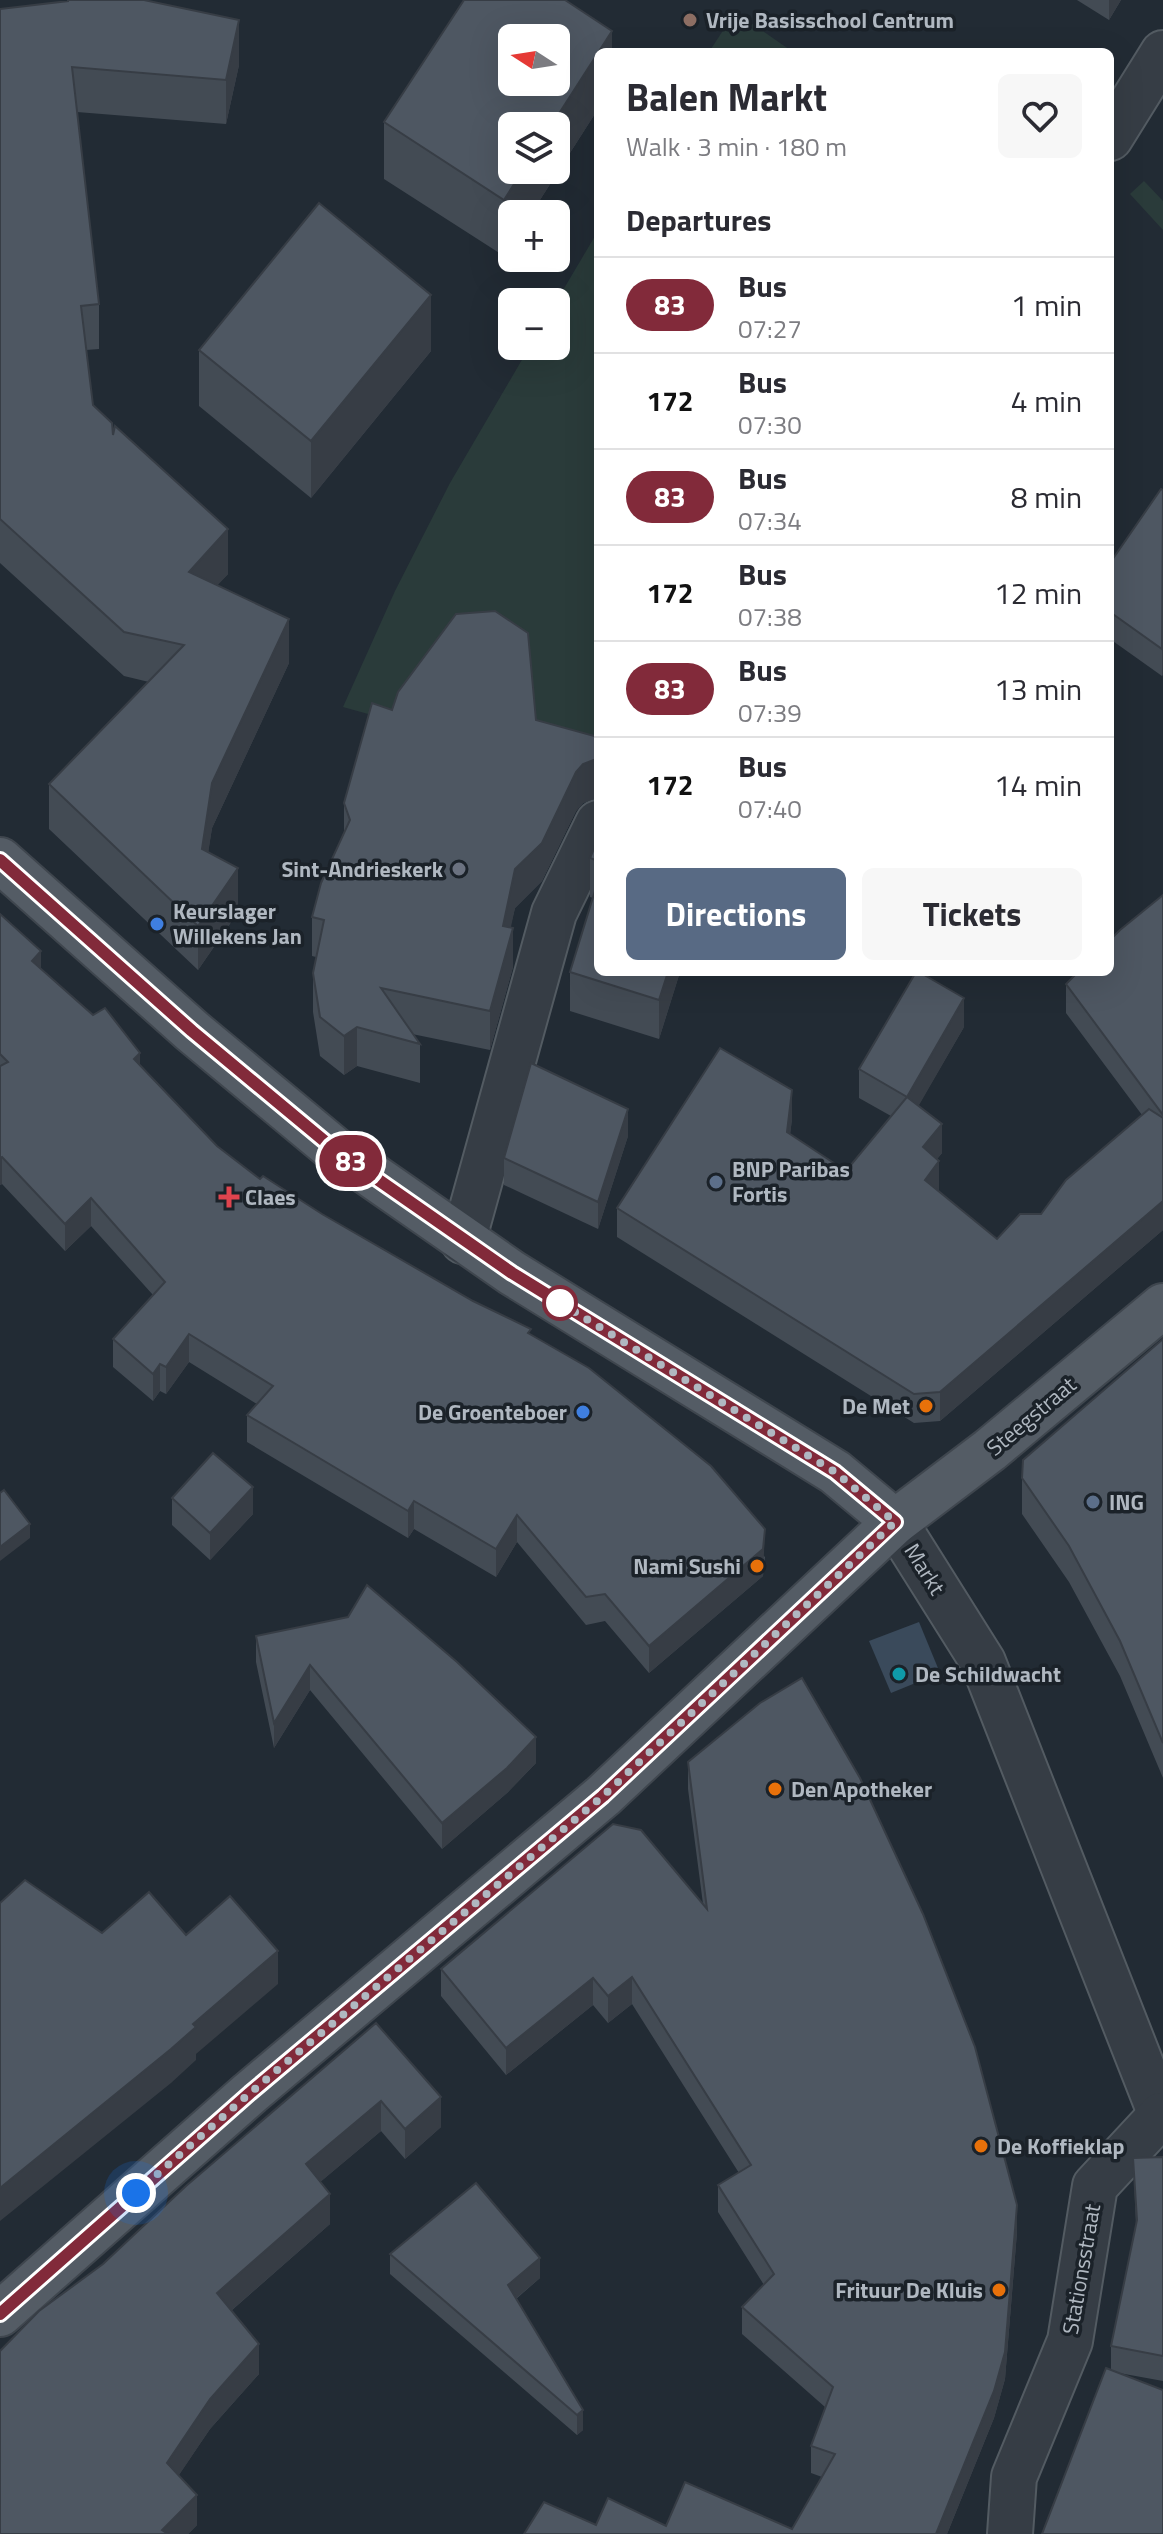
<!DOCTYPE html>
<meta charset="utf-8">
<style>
body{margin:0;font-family:"Titillium Web",sans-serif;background:#f7f7f7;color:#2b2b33;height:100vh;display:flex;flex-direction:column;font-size:30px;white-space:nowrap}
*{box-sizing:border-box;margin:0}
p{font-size:26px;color:#7c7c81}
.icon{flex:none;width:44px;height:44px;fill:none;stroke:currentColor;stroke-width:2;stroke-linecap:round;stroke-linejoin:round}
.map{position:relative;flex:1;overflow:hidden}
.details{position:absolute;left:594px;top:48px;width:520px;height:928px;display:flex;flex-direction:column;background:#fff;border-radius:12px;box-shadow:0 8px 32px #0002}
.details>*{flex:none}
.badge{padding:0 16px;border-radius:26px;font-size:28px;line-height:52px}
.needle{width:52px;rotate:282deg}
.controls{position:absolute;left:498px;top:24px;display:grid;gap:16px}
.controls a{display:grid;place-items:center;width:72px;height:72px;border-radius:12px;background:#fff;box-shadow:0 8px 32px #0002;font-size:40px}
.you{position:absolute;width:40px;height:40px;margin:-20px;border:6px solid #fff;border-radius:50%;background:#1a73e8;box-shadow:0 0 0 12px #1a73e833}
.map>.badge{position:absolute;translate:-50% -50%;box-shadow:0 0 0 4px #fff}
h2{padding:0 32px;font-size:30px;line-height:72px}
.round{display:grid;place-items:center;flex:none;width:84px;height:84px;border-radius:12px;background:#f7f7f7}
.headline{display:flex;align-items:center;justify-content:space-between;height:136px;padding:0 32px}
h1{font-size:38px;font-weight:700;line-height:60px}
.button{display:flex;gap:16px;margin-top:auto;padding:16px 32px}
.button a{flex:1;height:92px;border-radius:12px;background:#586a84;color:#fff;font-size:32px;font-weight:700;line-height:92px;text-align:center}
.button a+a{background:#f7f7f7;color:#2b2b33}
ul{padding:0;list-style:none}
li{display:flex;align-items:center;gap:24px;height:96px;padding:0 32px;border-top:2px solid #e1e1e2}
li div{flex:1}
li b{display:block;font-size:30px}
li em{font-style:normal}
li .badge{min-width:88px;font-weight:700;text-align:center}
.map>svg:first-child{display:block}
.green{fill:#2a3b3a}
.water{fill:#3a4a5b}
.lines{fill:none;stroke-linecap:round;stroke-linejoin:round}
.minor-casing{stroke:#535b62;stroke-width:48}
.major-casing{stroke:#3f464e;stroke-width:48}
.minor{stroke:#363d45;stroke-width:44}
.major{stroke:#545c65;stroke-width:44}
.wall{fill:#434b54}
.shaded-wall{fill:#373d45}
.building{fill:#4e5762;stroke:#373d45;stroke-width:2;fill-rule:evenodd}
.line-casing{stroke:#fff;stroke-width:18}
.line{stroke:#822a3a;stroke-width:12}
.walk{stroke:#b0b8c1;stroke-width:8;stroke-dasharray:0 14.4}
.education-dot{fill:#8d6e63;stroke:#1b2229;stroke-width:3}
.worship-dot{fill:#6b7280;stroke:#1b2229;stroke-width:3}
.shop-dot{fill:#3f7fe0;stroke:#1b2229;stroke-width:3}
.service-dot{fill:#5c6f8a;stroke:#1b2229;stroke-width:3}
.health-dot{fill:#e0444e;stroke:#1b2229;stroke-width:3}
.stop-dot{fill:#fff;stroke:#822a3a;stroke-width:4}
.food-dot{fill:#e8710a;stroke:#1b2229;stroke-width:3}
.culture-dot{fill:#0f9aa8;stroke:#1b2229;stroke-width:3}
.labels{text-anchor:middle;stroke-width:7;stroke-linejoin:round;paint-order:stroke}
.poi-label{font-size:22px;font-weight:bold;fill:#b0b8c1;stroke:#1b2229;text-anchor:start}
.street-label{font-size:22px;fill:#b0b8c1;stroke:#1b2229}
</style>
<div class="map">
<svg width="1163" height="2534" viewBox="0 0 1163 2534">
<rect width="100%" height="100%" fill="#222b34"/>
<!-- green -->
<g class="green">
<polygon points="735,12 793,52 709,52"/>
<polygon points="1144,181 1163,201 1163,230 1130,194"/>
<polygon points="598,231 598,778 343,707 395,591 450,483 530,346 556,346 556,302"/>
</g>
<!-- water -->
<polygon class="water" points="919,1622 940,1673 891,1693 869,1641"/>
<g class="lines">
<defs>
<g id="minor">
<polyline points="1110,138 1163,53"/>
<polyline points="463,1241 554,913 598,823"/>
<polyline points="895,1522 983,1662 1161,2115"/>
<polyline points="1010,2534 1014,2477 1070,2341 1095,2186 1161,2115"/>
</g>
<g id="major">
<polyline points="0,860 192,1031 334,1149 512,1273 835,1472 895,1522"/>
<polyline points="0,2314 250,2093 603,1796 895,1522 990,1450 1163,1306"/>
</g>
</defs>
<!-- minor casing -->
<use href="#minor" class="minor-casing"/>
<!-- major casing -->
<use href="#major" class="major-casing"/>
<!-- minor -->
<use href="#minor" class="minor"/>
<!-- major -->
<use href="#major" class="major"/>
</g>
<!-- wall -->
<g class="wall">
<polygon points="1077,0 1121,0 1109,20"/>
<polygon points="0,9 239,65 226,124 77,112 99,304 99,349 86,350 93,405 113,435 228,574 217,585 289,663 212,828 208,852 238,912 198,970 49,829 49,784 149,682 124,676 0,563"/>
<polygon points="612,52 598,109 531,214 512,214 512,243 504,256 384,179 384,122"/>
<polygon points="199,350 431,351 311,498 199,406"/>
<polygon points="1163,490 1163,674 1162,676 1110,639 1110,563"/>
<polygon points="392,710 536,720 598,737 598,799 596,798 583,803 576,811 542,881 515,908 510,928 513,967 490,1050 412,1034 420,1044 420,1083 357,1066 344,1075 320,1056 313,1012 313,973 316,957 312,956 312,917 344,834 344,803"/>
<polygon points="598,839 598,972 680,972 659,1039 570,1011 570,972 593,898 590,897 590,858"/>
<polygon points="1163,895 1163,1230 940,1421 914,1423 617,1237 617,1208 792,1119 790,1134 846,1171 891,1116 859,1098 859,1069 964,1027 918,1106 942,1153 937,1159 939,1189 938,1191 997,1239 1041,1214 1142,1115 1066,1013 1066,984"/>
<polygon points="0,914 41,969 140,1066 217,1146 260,1179 531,1335 765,1557 763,1576 649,1673 605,1621 586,1625 517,1542 496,1577 414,1529 408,1538 247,1442 247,1415 257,1404 189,1362 166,1394 160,1391 153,1401 113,1367 113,1339 153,1295 91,1226 65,1251 2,1184 0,1185"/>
<polygon points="628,1136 598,1229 504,1185 504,1158"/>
<polygon points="1163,1339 1163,1778 1120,1676 1069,1582 1022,1514 1022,1478"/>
<polygon points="172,1498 253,1514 210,1560 172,1525"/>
<polygon points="256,1636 536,1763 507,1793 442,1849 310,1690 274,1748 256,1662"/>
<polygon points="688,1762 1017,2232 1005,2379 994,2418 947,2534 524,2534 596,2525 792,2529 822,2477 811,2473 811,2446 825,2407 742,2334 742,2307 764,2285 718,2212 718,2185 739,2173 632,2004 608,2023 593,2005 506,2075 441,1996 441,1969 703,1904 688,1789"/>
<polygon points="376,2023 441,2097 441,2127 405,2159 381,2131 320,2182 330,2194 330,2224 231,2311 259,2344 259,2374 210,2429 178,2476 197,2495 197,2525 188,2534 0,2534 0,2351 39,2311 103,2264 186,2186"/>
<polygon points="1163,2157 1163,2381 1119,2373 1111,2370 1111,2346 1136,2225 1133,2158"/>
<polygon points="390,2254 540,2278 516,2299 583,2410 583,2430 577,2435 390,2274"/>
</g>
<!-- shaded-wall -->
<g class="shaded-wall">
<polygon points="1109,0 1121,0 1109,20"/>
<polygon points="239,20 239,65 226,124 226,80"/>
<polygon points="612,31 612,52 598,52"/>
<polygon points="598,53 598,109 531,214 512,214 512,243 504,256 504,200 523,170 556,170 556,126 551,126"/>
<polygon points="431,295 431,351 311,498 311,441"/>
<polygon points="228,529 228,574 189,616 189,572"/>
<polygon points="289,619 289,663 212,828 202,894 202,849 212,783"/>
<polygon points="1163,647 1163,674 1162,676 1162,649"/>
<polygon points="596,759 596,798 583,803 576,811 542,881 515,908 503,964 503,926 515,869 576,772 583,764"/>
<polygon points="238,868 238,912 198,970 198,926"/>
<polygon points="513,928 513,967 490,1050 490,1011"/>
<polygon points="41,951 41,978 32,961"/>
<polygon points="668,972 680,972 659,1039 659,1000"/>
<polygon points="964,998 964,1027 907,1126 907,1097"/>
<polygon points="357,1027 357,1066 344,1075 344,1036"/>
<polygon points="140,1053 140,1081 134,1059"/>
<polygon points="792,1090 792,1119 787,1161 787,1132"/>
<polygon points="628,1109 628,1136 598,1229 598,1202"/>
<polygon points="942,1124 942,1153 923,1176 923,1147"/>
<polygon points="2,1157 2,1184 0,1185 0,1158"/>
<polygon points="939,1161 939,1189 925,1209 925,1180"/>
<polygon points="91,1198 91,1226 65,1251 65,1224"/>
<polygon points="1163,1201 1163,1230 940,1421 940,1392"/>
<polygon points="189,1334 189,1362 166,1394 166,1367"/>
<polygon points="160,1364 160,1391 153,1401 153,1374"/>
<polygon points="253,1487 253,1514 210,1560 210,1533"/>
<polygon points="414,1501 414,1529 408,1538 408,1511"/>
<polygon points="517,1515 517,1542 496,1577 496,1549"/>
<polygon points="30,1524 30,1538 0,1561 0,1547"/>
<polygon points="765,1529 763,1576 649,1673 649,1646"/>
<polygon points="310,1665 310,1690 274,1748 274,1723"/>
<polygon points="536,1737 536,1763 507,1793 442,1849 442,1823"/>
<polygon points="278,1951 278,1984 196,2054 196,2060 171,2083 0,2221 0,2188"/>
<polygon points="632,1977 632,2004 608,2023 608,1996"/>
<polygon points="593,1978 593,2005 506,2075 506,2048"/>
<polygon points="441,2097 441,2127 405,2159 405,2129"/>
<polygon points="381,2101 381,2131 306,2194 306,2164"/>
<polygon points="330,2194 330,2224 217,2323 217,2293"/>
<polygon points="1017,2205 1017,2232 1005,2379 994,2418 947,2534 936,2534"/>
<polygon points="540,2258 540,2278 508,2305 508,2285"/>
<polygon points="259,2344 259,2374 210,2429 167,2493 167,2463 210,2399"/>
<polygon points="583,2410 583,2430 577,2435 577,2415"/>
<polygon points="197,2495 197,2525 188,2534 162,2534 162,2530"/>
</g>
<!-- building -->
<g class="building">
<polygon points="68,0 144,0 239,20 226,80 72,67 99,304 81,306 93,405 112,423 113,435 115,426 228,529 189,572 289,619 212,783 202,849 238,868 198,926 49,784 184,645 124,632 0,519 0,9 68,1"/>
<path d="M464,0H565L612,31L551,126H512V170H523L504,200L384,122ZM512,38H556V82H512Z"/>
<polygon points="319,203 431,295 311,441 199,350"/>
<polygon points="1161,489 1163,490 1162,649 1110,612 1110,563"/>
<polygon points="495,611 528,633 536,720 598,737 598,760 596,759 583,764 576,772 542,843 515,869 503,926 513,928 490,1011 381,988 420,1044 357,1027 344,1036 320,1017 313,973 324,920 312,917 321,883 350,820 344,803 372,703 392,710 398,692 456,614"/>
<polygon points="598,839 598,861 590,858"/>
<polygon points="598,881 598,972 668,972 659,1000 570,972"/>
<polygon points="1163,895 1163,1115 1066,984 1078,972 1110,972 1110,940 1120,930"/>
<polygon points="0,914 41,951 32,961 93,1015 105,1008 140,1053 134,1059 217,1146 260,1179 263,1176 322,1214 473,1301 531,1329 528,1333 589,1368 711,1466 765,1529 763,1549 649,1646 605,1594 586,1597 517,1515 496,1549 414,1501 408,1511 247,1415 273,1386 189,1334 166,1367 160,1364 153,1374 113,1339 165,1282 91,1198 65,1224 2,1157 0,1158 0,1066 8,1062 0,1054"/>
<polygon points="916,972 919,972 964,998 907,1097 942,1124 923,1147 939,1161 925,1180 997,1239 1020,1214 1041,1214 1066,1180 1149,1109 1163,1118 1163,1201 940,1392 914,1394 617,1208 720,1048 792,1090 787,1132 846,1171 907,1097 859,1069"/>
<polygon points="531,1063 628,1109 598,1202 504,1158"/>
<polygon points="1163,1339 1163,1743 1120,1641 1069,1546 1022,1478 1023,1460"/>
<polygon points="213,1453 253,1487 210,1533 172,1498"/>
<polygon points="4,1490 30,1524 0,1547 0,1493"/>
<polygon points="367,1585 457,1662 536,1737 507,1768 442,1823 310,1665 274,1723 256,1636 348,1617"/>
<polygon points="802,1678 860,1778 923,1914 975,2047 988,2096 1017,2205 1005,2352 994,2391 936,2534 524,2534 544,2502 596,2525 608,2498 666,2526 685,2482 792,2529 835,2454 811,2446 833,2387 742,2307 774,2274 718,2185 751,2165 632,1977 608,1996 593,1978 506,2048 441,1969 613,1824 641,1830 707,1909 688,1762 760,1703"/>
<polygon points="25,1880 102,1933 149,1892 186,1935 230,1896 278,1951 193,2024 196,2027 171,2049 0,2188 0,1903"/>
<polygon points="376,2023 441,2097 405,2129 381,2101 306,2164 330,2194 217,2293 259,2344 210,2399 167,2463 197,2495 162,2530 168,2534 0,2534 0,2351 39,2311 103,2264 186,2186"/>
<polygon points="1163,2157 1163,2356 1111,2346 1137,2220 1133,2158"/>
<polygon points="476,2183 540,2258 508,2285 583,2410 577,2415 390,2254"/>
<polygon points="1106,2368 1163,2390 1163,2534 1042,2534"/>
</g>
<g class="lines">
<defs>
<polyline id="line" points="0,860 192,1031 334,1149 512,1273 835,1472 895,1522 603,1796 250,2093 0,2314"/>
</defs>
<!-- line casing -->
<use href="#line" class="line-casing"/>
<!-- line -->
<use href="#line" class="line"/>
<!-- walk -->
<polyline class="walk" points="136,2193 250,2093 603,1796 895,1522 835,1472 554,1299 560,1303"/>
</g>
<!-- markers -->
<circle class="education-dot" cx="690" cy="20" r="8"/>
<circle class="worship-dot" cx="459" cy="869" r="8"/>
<g class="shop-dot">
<circle cx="157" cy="924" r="8"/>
<circle cx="583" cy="1412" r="8"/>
</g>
<g class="service-dot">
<circle cx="716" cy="1182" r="8"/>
<circle cx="1093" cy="1502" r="8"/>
</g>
<path class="health-dot" d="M225 1185h8v8h8v8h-8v8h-8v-8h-8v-8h8z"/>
<circle class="stop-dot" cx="560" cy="1303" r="16"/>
<g class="food-dot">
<circle cx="926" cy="1406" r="8"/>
<circle cx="757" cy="1566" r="8"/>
<circle cx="775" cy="1789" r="8"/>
<circle cx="981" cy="2146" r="8"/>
<circle cx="999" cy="2290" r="8"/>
</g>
<circle class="culture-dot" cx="899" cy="1674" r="8"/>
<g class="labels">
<!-- poi labels -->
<g class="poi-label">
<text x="706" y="28">Vrije Basisschool Centrum</text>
<text x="443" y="877" text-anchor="end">Sint-Andrieskerk</text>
<text x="173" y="919">Keurslager<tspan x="173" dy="25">Willekens Jan</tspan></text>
<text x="732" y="1177">BNP Paribas<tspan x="732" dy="25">Fortis</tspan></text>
<text x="245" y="1205">Claes</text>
<text x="910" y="1414" text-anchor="end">De Met</text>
<text x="567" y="1420" text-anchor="end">De Groenteboer</text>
<text x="1109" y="1510">ING</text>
<text x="741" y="1574" text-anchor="end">Nami Sushi</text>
<text x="915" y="1682">De Schildwacht</text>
<text x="791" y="1797">Den Apotheker</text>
<text x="997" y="2154">De Koffieklap</text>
<text x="983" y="2298" text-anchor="end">Frituur De Kluis</text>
</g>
<!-- street labels -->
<g class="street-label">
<text transform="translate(1031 1416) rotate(-40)" y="8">Steegstraat</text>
<text transform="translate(925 1569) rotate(58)" y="8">Markt</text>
<text transform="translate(1081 2269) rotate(-80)" y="8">Stationsstraat</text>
</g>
</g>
</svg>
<div class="controls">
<a><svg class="needle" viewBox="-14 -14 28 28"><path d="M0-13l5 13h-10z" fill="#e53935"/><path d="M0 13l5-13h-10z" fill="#7c7c81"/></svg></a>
<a><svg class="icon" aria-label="layers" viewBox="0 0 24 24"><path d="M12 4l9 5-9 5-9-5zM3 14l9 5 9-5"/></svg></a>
<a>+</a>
<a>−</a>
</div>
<div class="you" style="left:136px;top:2193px"></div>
<b class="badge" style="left:351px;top:1161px;background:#822a3a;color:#fff">83</b>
<section class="details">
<div class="headline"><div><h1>Balen Markt</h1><p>Walk · 3 min · 180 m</p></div><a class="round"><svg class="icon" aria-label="heart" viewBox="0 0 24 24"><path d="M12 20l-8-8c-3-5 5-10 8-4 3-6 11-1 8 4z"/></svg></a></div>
<h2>Departures</h2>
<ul>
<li><span class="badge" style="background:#822a3a;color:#fff">83</span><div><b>Bus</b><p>07:27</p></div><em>1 min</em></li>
<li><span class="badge" style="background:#fff;color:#111">172</span><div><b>Bus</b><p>07:30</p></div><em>4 min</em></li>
<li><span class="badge" style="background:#822a3a;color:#fff">83</span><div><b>Bus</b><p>07:34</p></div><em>8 min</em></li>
<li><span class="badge" style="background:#fff;color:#111">172</span><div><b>Bus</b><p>07:38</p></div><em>12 min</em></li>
<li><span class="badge" style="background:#822a3a;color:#fff">83</span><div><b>Bus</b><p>07:39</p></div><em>13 min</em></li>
<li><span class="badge" style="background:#fff;color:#111">172</span><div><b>Bus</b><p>07:40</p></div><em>14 min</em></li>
</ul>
<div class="button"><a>Directions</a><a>Tickets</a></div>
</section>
</div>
